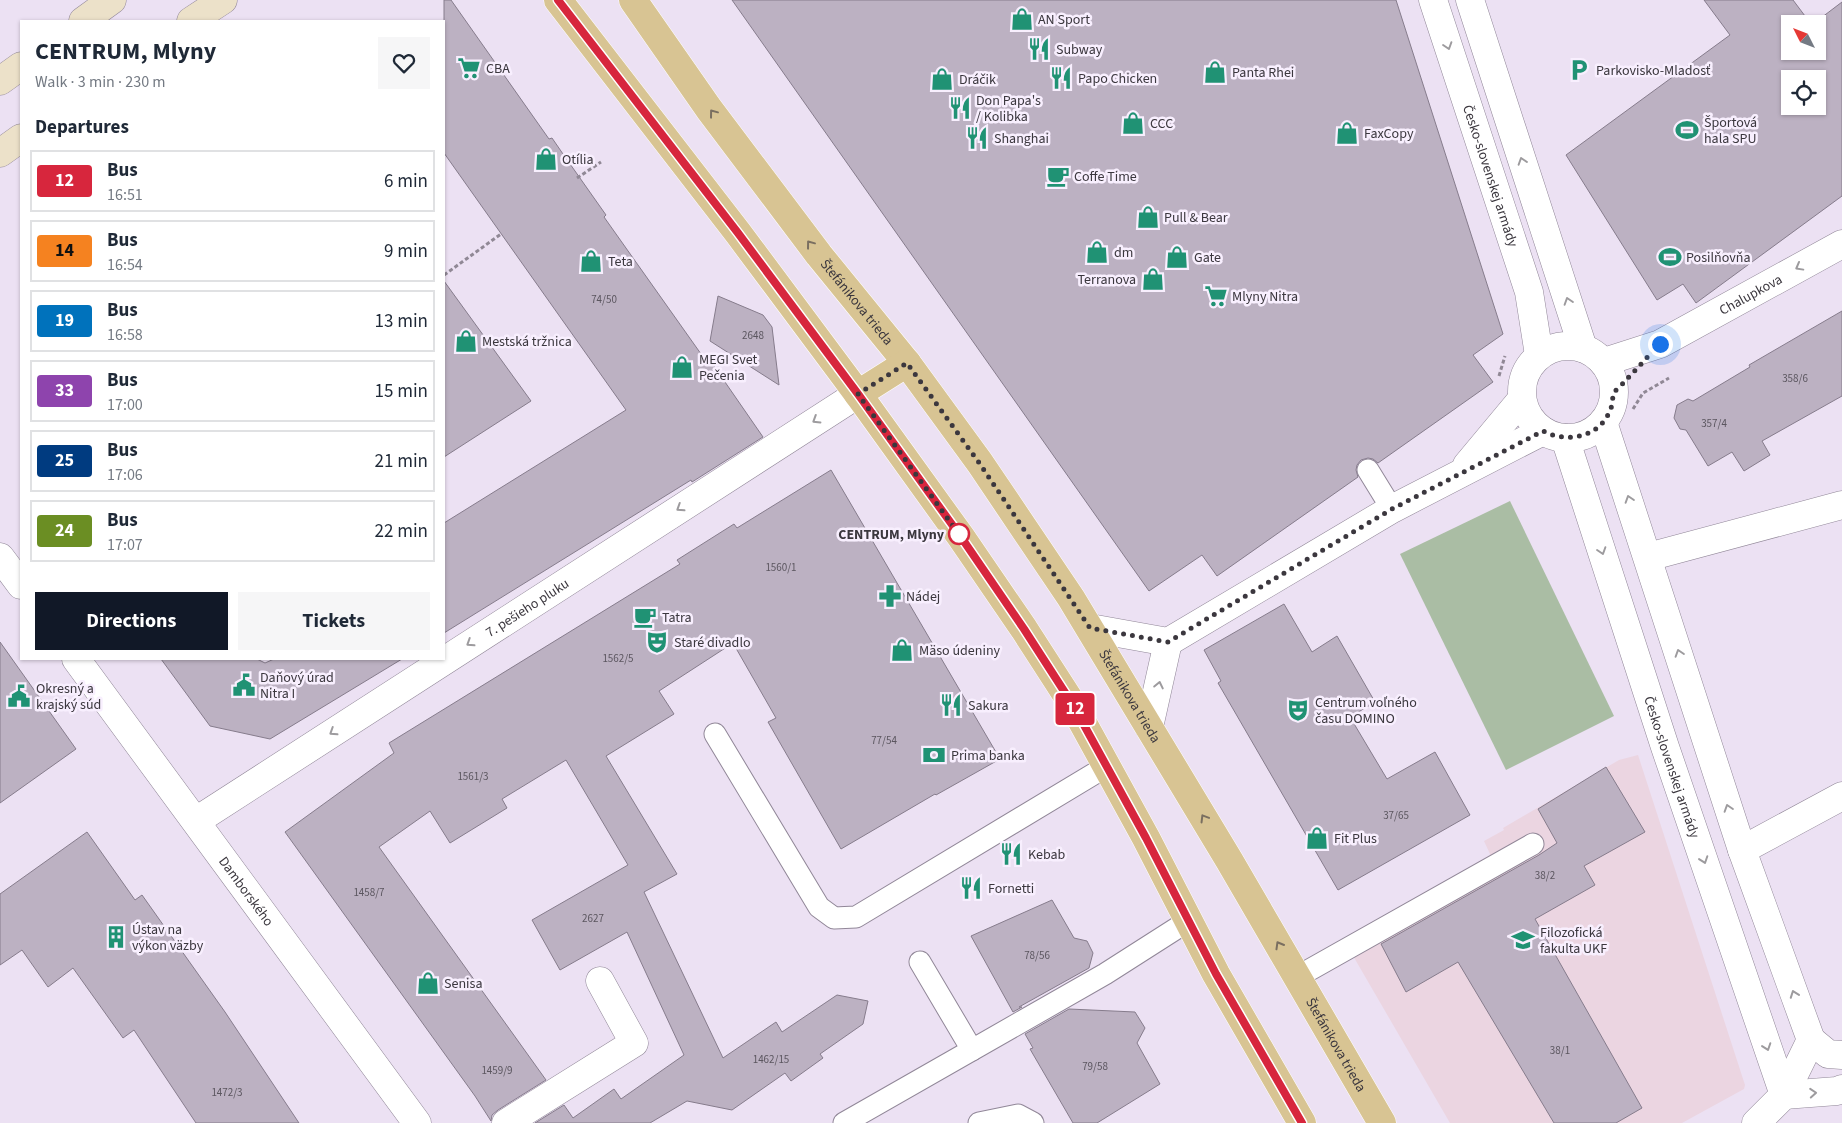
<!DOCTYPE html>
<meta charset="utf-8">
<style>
body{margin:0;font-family:"Source Sans 3",sans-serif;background:#f6f6f7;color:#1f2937;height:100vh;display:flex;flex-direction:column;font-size:19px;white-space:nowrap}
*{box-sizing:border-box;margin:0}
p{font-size:16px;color:#747a83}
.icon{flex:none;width:28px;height:28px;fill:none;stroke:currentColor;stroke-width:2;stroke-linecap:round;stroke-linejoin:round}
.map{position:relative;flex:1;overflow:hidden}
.details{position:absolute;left:20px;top:20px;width:425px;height:640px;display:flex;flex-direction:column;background:#fff;border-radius:0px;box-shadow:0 1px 4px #0004}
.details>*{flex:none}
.badge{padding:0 10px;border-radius:4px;font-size:18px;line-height:32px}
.needle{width:32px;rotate:312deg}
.buttons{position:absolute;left:1781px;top:15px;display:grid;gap:10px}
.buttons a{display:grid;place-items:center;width:45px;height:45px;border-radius:0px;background:#fff;box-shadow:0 1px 4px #0004;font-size:25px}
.you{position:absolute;width:25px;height:25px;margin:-12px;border:4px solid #fff;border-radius:50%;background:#1a73e8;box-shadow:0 0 0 8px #1a73e833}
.map>.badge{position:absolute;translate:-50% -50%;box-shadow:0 0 0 2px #fff}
h2{padding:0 15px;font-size:19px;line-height:45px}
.round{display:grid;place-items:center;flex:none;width:52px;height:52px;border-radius:0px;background:#f6f6f7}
.headline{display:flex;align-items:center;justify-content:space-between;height:85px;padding:0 15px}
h1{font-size:24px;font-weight:700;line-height:38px}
.primary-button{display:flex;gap:10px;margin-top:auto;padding:10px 15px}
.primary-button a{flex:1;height:58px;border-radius:0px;background:#111827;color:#fff;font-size:20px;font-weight:700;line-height:58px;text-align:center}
.primary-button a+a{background:#f6f6f7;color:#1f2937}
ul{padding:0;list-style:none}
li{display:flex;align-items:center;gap:15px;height:62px;margin:0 10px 8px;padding:0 5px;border:2px solid #e0e1e3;border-radius:0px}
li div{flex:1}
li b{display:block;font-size:19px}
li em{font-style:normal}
li .badge{min-width:55px;font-weight:700;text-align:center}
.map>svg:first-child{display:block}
.education{fill:#ebd5e1}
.green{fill:#aabda4}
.building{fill:#bcb1c2;stroke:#867c8c;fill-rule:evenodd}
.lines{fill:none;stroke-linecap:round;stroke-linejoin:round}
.service-casing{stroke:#918798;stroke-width:23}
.minor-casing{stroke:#918798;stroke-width:29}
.secondary-casing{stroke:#918798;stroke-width:29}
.primary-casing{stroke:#fff;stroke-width:29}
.path{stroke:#908895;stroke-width:3;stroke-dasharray:4 2.5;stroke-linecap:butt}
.service{stroke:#fff;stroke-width:21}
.minor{stroke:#fff;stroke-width:28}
.secondary{stroke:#ece1c9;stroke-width:28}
.primary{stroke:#d8c493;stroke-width:28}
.oneway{stroke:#9d9b9e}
.oneway2{stroke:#7a6f60}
.line-casing{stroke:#fff;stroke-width:11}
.line{stroke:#d7263d;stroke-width:8}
.walk{stroke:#3b373e;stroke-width:5;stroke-dasharray:0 9}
.stop-dot{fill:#fff;stroke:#d7263d;stroke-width:2.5}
.labels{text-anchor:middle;stroke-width:5;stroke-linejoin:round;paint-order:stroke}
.number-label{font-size:11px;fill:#5b565f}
.poi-label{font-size:14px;fill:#3b373e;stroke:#f8effe;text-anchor:start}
.street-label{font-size:14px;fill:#3b373e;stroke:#f8effe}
.stop-label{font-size:14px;font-weight:bold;fill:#3b373e;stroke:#f8effe;text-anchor:end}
</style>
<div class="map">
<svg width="1842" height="1123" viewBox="0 0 1842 1123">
<rect width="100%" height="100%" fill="#ece1f3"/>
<!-- education -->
<polygon class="education" points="1638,755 1745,1085 1744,1089 1682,1123 1450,1123 1345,942 1489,862 1490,854 1484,841 1504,830 1503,828 1619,760"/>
<!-- green -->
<polygon class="green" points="1510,501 1614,716 1506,770 1400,554"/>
<!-- building -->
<g class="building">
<polygon points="444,0 451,0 549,139 552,138 563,154 606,215 604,217 706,361 707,356 763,437 692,482 691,480 444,633 444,523 626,410 444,153"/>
<polygon points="732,0 1396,0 1503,334 1473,355 1493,382 1378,463 1373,459 1368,458 1361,460 1357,465 1356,470 1358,477 1217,576 1202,555 1149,591"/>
<path d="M1704,0H1793L1811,24H1790V51H1818V24H1813L1842,2V196L1696,303L1683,284L1657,300L1566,155L1730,35ZM1790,79H1818V106H1790Z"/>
<polygon points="444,281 531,401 444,457"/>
<polygon points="718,296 763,315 772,327 779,385 710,341"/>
<polygon points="1842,311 1842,396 1762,441 1770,455 1744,471 1732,452 1708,466 1686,430 1680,429 1674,418 1677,405 1688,399 1693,401 1750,367 1749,365"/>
<polygon points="831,470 1000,759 936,795 935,794 841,849 768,722 776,718 733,643 659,691 674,714 606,756 677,874 644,892 723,1058 776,1022 782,1032 837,995 868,1001 863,1024 820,1054 823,1058 791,1081 785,1073 732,1110 687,1101 650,1123 535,1123 564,1105 573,1118 614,1089 621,1099 684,1055 627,932 560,970 532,920 628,865 566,760 502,799 507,808 450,843 430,811 379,847 546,1080 498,1110 492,1115 491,1121 475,1096 285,832 394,753 389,743 680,564 677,560 734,524 737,528"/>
<polygon points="1284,604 1312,652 1337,636 1375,702 1350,717 1387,779 1435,752 1470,815 1338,890 1218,683 1221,681 1204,650"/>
<polygon points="0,642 76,749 0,803"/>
<polygon points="161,659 257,659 265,663 274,659 402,659 270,739 210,726"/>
<polygon points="1606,767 1645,832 1584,866 1595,885 1535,919 1642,1108 1616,1123 1554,1123 1458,962 1406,992 1381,944 1539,855 1557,843 1538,809"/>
<polygon points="87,832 135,900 142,895 225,1012 299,1123 196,1123 134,1030 123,1038 73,968 48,987 22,950 0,965 0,894"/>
<polygon points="1052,900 1074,938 1087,941 1093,953 1089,968 1019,1007 1022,1007 1013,1012 971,936"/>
<polygon points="1069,1009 1135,1012 1145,1028 1137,1043 1160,1084 1097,1123 1073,1123 1030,1049 1033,1048 1025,1034"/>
</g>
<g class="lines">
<defs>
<g id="service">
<polyline points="1368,470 1392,509"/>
<polyline points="715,734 819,907 834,918 856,917 1107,766"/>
<polyline points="920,962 972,1050 1105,974 1188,921"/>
<polyline points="1297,977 1533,844"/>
<polyline points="844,1123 972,1050"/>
<polyline points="979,1123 1018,1115 1033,1123"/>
</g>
<g id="minor">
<path id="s1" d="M1433,0L1529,292L1539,355"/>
<polyline points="1470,0 1583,348"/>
<circle cx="1568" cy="392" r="46"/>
<path id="s2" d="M1604,362L1660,344L1842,244"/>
<polyline points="1603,422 1742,850 1811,1040"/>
<path id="s3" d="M1565,438L1665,747L1784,1095L1837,1091L1842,1089"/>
<polyline points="1467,465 1522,399"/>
<polyline points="0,557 21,585"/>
<polyline points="1648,557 1842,505"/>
<polyline points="1090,628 1168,642 1392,509 1543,431"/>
<path id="s4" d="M76,659L417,1123"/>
<polyline points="1149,727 1168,642"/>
<path id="s5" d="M196,821L858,394"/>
<polyline points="1742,850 1842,796"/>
<polyline points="1811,1040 1828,1054 1842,1055"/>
<polyline points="506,1123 634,1043 600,981"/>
<polyline points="1756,1123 1784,1095 1811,1040"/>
</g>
<g id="secondary">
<polyline points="83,21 112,0"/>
<polyline points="191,21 223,0"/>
<polyline points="0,81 21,66"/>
<polyline points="0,153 21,138"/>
</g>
<g id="primary">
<polyline points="558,0 738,233 858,394 961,537 1024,629 1073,705 1146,838 1216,974 1302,1123"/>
<path id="s6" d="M633,0L709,109L819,255L907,363L980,463L1071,598L1229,860L1382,1123"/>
<polyline points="858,394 907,363"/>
</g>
</defs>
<!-- service casing -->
<use href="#service" class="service-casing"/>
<!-- minor casing -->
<use href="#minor" class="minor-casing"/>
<!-- secondary casing -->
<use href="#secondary" class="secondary-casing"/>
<!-- primary casing -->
<use href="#primary" class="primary-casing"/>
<!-- path -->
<g class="path">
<polyline points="577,178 601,162"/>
<polyline points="444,275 501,234"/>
<polyline points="1499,376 1505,356"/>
<polyline points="1633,409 1643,393 1669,378"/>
</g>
<!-- service -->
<use href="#service" class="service"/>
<!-- minor -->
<use href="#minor" class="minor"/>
<!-- secondary -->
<use href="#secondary" class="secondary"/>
<!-- primary -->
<use href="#primary" class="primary"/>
</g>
<!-- one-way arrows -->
<defs><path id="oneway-chevron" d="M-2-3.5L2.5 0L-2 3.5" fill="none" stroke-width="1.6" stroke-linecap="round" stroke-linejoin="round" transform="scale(1.25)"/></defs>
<g class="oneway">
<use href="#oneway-chevron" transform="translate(1448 46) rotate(72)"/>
<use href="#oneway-chevron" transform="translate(1522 161) rotate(-108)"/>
<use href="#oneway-chevron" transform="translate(1799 267) rotate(151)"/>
<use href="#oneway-chevron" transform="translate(1568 301) rotate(-108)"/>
<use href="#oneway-chevron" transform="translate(816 420) rotate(148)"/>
<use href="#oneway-chevron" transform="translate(1629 499) rotate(-108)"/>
<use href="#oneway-chevron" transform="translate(680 508) rotate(147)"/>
<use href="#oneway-chevron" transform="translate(1602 551) rotate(72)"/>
<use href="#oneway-chevron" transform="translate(470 643) rotate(147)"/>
<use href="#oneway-chevron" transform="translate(1679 653) rotate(-108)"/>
<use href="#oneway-chevron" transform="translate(1159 685) rotate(-78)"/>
<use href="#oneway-chevron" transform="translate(333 732) rotate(147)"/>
<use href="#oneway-chevron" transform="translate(1728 808) rotate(-108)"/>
<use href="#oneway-chevron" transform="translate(1704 860) rotate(71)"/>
<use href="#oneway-chevron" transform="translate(1794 994) rotate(-110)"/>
<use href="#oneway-chevron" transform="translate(1767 1047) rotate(71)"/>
<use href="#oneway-chevron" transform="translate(1813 1093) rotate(-4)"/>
</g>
<g class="oneway2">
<use href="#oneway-chevron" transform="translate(713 113) rotate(-127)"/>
<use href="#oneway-chevron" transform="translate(810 244) rotate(-127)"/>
<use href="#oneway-chevron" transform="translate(1204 818) rotate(-121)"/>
<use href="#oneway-chevron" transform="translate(1279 945) rotate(-120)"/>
</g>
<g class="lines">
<defs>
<polyline id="line" points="558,0 738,233 858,394 961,537 1024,629 1073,705 1146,838 1216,974 1302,1123"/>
</defs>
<!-- line casing -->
<use href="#line" class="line-casing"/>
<!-- line -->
<use href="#line" class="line"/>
<!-- walk -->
<path class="walk" d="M959,534L961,537L858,394L907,363L980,464L1090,628L1168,642L1392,509L1543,431C1568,444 1601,437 1611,408C1613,404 1612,397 1614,393C1616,389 1622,385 1625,381C1637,369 1648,356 1660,344"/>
</g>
<!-- icons -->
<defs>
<symbol id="shop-bare" viewBox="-9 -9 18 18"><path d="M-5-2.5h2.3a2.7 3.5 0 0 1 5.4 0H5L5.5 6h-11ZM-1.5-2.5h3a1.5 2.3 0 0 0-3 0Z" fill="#209274" stroke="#f8effe" stroke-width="2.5" paint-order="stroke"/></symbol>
<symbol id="restaurant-bare" viewBox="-9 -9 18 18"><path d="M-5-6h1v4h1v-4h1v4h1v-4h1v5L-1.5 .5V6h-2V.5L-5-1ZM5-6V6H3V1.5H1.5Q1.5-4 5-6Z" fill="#209274" stroke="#f8effe" stroke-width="2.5" paint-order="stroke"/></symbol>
<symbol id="supermarket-bare" viewBox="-9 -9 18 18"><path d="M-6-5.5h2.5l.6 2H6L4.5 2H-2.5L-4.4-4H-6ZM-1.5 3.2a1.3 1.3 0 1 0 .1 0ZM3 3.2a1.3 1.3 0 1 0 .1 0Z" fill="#209274" stroke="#f8effe" stroke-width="2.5" paint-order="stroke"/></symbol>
<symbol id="parking-bare" viewBox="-9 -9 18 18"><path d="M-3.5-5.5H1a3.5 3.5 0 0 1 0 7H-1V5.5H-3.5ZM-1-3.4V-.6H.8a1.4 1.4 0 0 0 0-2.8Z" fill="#209274" stroke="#f8effe" stroke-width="2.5" paint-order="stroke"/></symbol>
<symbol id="stadium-bare" viewBox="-9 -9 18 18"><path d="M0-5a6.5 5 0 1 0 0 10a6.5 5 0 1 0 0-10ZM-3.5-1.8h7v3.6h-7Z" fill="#209274" stroke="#f8effe" stroke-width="2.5" paint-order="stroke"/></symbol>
<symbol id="cafe-bare" viewBox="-9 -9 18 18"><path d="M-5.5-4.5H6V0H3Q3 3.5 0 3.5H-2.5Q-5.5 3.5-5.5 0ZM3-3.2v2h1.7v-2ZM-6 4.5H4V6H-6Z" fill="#209274" stroke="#f8effe" stroke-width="2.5" paint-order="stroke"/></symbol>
<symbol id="pharmacy-bare" viewBox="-9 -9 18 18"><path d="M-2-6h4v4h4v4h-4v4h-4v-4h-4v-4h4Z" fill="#209274" stroke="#f8effe" stroke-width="2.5" paint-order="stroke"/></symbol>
<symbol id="theatre-bare" viewBox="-9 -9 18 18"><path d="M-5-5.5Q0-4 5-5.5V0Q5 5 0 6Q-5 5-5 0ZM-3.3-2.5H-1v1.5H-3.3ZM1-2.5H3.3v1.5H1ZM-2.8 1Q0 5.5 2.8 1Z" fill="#209274" stroke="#f8effe" stroke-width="2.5" paint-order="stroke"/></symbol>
<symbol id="civic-bare" viewBox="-9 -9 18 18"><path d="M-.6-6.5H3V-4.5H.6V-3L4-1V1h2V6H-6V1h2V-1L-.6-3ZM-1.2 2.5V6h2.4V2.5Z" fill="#209274" stroke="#f8effe" stroke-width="2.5" paint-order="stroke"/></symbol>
<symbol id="bank-bare" viewBox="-9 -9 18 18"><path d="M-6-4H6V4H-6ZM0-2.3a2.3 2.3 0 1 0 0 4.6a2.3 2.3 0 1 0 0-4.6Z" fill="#209274" stroke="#f8effe" stroke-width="2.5" paint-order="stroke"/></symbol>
<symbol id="building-bare" viewBox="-9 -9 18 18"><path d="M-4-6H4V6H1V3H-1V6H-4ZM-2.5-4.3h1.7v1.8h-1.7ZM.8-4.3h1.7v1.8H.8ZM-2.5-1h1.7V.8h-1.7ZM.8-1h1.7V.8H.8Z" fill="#209274" stroke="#f8effe" stroke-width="2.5" paint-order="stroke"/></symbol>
<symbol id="university-bare" viewBox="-9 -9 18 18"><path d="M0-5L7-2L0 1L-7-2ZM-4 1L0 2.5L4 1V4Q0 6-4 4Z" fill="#209274" stroke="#f8effe" stroke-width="2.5" paint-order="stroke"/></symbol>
</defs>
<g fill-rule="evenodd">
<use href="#shop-bare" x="1006" y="3" width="32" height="32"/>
<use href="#restaurant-bare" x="1023" y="33" width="32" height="32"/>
<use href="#supermarket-bare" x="453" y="52" width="32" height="32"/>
<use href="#parking-bare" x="1563" y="54" width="32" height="32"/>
<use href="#shop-bare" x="1199" y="56" width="32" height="32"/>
<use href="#restaurant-bare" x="1045" y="62" width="32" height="32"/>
<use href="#shop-bare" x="926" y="63" width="32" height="32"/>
<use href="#restaurant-bare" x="944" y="92" width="32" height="32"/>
<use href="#shop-bare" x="1117" y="107" width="32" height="32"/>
<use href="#stadium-bare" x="1671" y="114" width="32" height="32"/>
<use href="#shop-bare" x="1331" y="117" width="32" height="32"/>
<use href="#restaurant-bare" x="961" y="122" width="32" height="32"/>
<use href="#shop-bare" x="530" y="143" width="32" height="32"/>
<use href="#cafe-bare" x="1042" y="160" width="32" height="32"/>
<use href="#shop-bare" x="1132" y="201" width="32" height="32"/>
<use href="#shop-bare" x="1081" y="236" width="32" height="32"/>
<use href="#shop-bare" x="1161" y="241" width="32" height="32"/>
<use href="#stadium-bare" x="1654" y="241" width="32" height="32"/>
<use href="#shop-bare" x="575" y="245" width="32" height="32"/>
<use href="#shop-bare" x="1137" y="263" width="32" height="32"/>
<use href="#supermarket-bare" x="1200" y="280" width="32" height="32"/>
<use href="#shop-bare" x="450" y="325" width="32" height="32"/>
<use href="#shop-bare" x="666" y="351" width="32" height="32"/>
<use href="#pharmacy-bare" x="874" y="580" width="32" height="32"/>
<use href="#cafe-bare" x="629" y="601" width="32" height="32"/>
<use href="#theatre-bare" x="641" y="626" width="32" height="32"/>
<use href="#shop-bare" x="886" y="634" width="32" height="32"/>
<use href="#civic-bare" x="228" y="669" width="32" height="32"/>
<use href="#civic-bare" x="3" y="680" width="32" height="32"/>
<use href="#restaurant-bare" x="935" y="689" width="32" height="32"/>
<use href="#theatre-bare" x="1282" y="694" width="32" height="32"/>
<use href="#bank-bare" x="918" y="739" width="32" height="32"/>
<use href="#shop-bare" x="1301" y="822" width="32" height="32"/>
<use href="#restaurant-bare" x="995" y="838" width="32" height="32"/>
<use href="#restaurant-bare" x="955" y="872" width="32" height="32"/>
<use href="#building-bare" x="100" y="921" width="32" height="32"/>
<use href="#university-bare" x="1507" y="924" width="32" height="32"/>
<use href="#shop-bare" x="412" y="967" width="32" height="32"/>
</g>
<!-- markers -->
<circle class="stop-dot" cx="959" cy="534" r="10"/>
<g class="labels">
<!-- number labels -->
<g class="number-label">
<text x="604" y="303">74/50</text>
<text x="753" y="339">2648</text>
<text x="1795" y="382">358/6</text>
<text x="1714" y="427">357/4</text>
<text x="781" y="571">1560/1</text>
<text x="618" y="662">1562/5</text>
<text x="884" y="744">77/54</text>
<text x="473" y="780">1561/3</text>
<text x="1396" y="819">37/65</text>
<text x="1545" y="879">38/2</text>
<text x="369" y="896">1458/7</text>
<text x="593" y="922">2627</text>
<text x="1037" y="959">78/56</text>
<text x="1560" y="1054">38/1</text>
<text x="771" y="1063">1462/15</text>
<text x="1095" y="1070">79/58</text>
<text x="497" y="1074">1459/9</text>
<text x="227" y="1096">1472/3</text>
</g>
<!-- poi labels -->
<g class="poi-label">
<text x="1038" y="24">AN Sport</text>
<text x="1056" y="54">Subway</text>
<text x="486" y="73">CBA</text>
<text x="1596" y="75">Parkovisko-Mladosť</text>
<text x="1232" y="77">Panta Rhei</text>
<text x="1078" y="83">Papo Chicken</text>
<text x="959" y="84">Dráčik</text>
<text x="976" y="105">Don Papa's<tspan x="976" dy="16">/ Kolibka</tspan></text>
<text x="1704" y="127">Športová<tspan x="1704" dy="16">hala SPU</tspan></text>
<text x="1150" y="128">CCC</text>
<text x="1364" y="138">FaxCopy</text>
<text x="994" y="143">Shanghai</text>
<text x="562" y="164">Otília</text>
<text x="1074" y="181">Coffe Time</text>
<text x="1164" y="222">Pull &amp; Bear</text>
<text x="1114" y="257">dm</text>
<text x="1194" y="262">Gate</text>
<text x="1686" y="262">Posilňovňa</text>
<text x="608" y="266">Teta</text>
<text x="1136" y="284" text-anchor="end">Terranova</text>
<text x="1232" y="301">Mlyny Nitra</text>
<text x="482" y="346">Mestská tržnica</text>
<text x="699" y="364">MEGI Svet<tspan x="699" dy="16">Pečenia</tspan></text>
<text x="906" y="601">Nádej</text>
<text x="662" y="622">Tatra</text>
<text x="674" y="647">Staré divadlo</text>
<text x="919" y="655">Mäso údeniny</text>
<text x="260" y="682">Daňový úrad<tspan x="260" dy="16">Nitra I</tspan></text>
<text x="36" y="693">Okresný a<tspan x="36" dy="16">krajský súd</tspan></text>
<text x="1315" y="707">Centrum voľného<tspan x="1315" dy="16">času DOMINO</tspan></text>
<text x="968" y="710">Sakura</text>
<text x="951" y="760">Prima banka</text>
<text x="1334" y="843">Fit Plus</text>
<text x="1028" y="859">Kebab</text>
<text x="988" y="893">Fornetti</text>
<text x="132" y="934">Ústav na<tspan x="132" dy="16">výkon väzby</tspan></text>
<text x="1540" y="937">Filozofická<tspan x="1540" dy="16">fakulta UKF</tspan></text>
<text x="444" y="988">Senisa</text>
</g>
<!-- street labels -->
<g class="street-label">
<text dy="5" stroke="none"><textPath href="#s1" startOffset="185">Česko-slovenskej armády</textPath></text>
<text dy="5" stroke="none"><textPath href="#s2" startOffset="162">Chalupkova</textPath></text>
<text dy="5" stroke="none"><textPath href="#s6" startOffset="376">Štefánikova trieda</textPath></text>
<text dy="5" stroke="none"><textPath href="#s5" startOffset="394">7. pešieho pluku</textPath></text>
<text dy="5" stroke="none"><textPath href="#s6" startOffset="856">Štefánikova trieda</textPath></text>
<text dy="5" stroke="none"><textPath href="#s3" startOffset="346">Česko-slovenskej armády</textPath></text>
<text dy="5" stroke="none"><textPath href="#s4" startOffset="288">Damborského</textPath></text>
<text dy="5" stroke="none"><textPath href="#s6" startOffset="1261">Štefánikova trieda</textPath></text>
</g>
<!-- stop labels -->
<g class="stop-label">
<text x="944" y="539">CENTRUM, Mlyny</text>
</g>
</g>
</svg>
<div class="buttons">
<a><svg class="needle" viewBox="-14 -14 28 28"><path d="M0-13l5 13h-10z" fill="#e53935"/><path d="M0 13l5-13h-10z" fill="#747a83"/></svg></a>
<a><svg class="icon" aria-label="locate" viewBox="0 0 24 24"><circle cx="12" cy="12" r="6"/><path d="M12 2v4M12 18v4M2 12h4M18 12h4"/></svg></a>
</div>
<div class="you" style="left:1660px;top:344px"></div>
<b class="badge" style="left:1075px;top:709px;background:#d7263d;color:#fff">12</b>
<section class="details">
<div class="headline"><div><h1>CENTRUM, Mlyny</h1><p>Walk · 3 min · 230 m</p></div><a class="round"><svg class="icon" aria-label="heart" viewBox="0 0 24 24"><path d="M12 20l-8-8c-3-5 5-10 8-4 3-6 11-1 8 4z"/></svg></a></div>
<h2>Departures</h2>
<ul>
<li><span class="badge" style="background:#d7263d;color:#fff">12</span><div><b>Bus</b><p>16:51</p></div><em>6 min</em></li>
<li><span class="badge" style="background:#f58220;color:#111">14</span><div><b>Bus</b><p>16:54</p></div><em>9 min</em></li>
<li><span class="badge" style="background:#0072bc;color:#fff">19</span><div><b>Bus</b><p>16:58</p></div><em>13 min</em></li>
<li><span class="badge" style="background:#8e44ad;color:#fff">33</span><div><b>Bus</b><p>17:00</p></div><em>15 min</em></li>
<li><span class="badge" style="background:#003b80;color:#fff">25</span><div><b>Bus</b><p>17:06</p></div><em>21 min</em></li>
<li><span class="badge" style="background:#6b8e23;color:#fff">24</span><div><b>Bus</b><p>17:07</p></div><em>22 min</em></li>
</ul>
<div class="primary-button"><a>Directions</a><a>Tickets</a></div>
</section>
</div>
